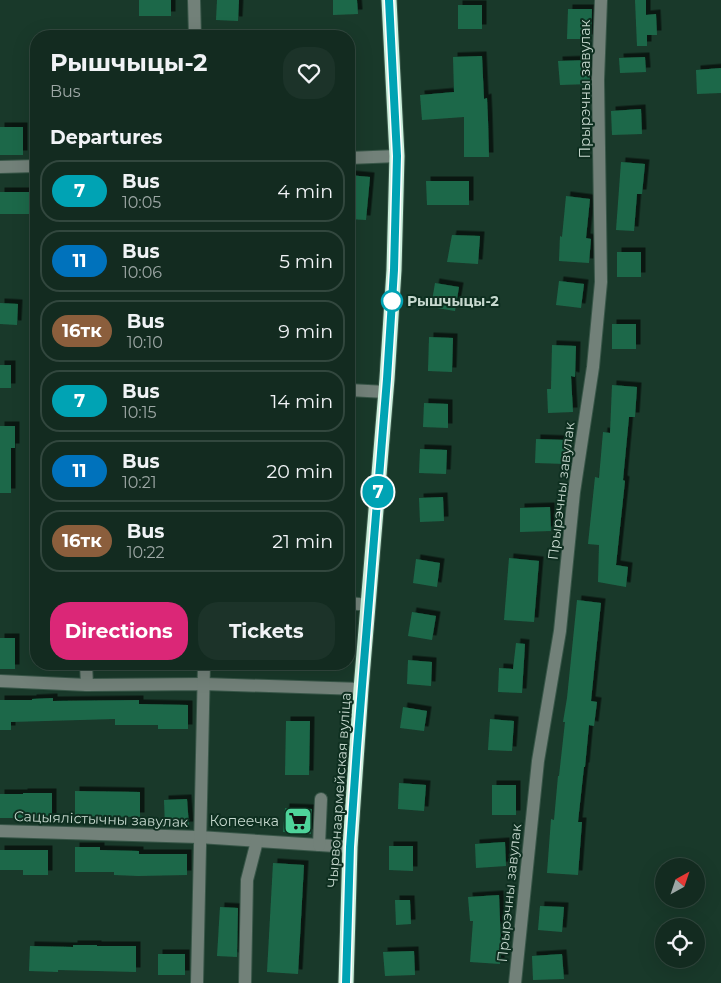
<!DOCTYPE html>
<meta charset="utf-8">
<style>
body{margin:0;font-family:Montserrat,sans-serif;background:#1c3329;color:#f1f3f6;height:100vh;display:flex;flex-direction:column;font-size:19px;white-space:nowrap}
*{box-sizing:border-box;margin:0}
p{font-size:16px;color:#9da7a5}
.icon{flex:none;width:28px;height:28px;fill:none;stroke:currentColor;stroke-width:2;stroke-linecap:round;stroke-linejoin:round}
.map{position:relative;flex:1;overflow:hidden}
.panel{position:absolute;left:30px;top:30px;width:325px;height:640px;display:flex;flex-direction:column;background:#132b20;border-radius:20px;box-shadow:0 5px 20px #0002,0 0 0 1px #32473e}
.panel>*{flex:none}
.badge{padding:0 10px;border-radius:16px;font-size:18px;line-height:32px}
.needle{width:32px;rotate:40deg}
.controls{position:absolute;left:655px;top:858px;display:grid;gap:10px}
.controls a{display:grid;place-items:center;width:50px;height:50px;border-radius:50%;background:#132b20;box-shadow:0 5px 20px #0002,0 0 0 1px #32473e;font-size:25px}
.map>.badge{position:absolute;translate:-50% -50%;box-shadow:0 0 0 2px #fff}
h2{padding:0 20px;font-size:19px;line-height:45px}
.round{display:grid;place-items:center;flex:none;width:52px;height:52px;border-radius:20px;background:#1c3329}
.overview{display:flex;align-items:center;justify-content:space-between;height:85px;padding:0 20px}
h1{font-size:24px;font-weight:700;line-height:38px}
.primary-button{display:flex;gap:10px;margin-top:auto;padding:10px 20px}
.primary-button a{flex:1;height:58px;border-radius:20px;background:#db2777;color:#fff;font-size:20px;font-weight:700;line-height:58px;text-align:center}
.primary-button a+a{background:#1c3329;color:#f1f3f6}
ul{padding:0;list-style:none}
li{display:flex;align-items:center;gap:15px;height:62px;margin:0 10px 8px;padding:0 10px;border:2px solid #32473e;border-radius:20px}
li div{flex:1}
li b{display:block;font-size:19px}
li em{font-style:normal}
li .badge{min-width:55px;font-weight:700;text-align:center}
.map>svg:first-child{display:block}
.building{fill:#1d6849;filter:url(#shadow)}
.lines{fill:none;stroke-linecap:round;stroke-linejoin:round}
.minor-casing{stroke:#385648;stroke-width:14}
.highway-casing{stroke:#385648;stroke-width:17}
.minor{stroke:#728179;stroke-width:12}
.highway{stroke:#cbf0dc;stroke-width:15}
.line-casing{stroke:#fff;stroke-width:11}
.line{stroke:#00a3b4;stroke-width:8}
.stop-dot{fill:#fff;stroke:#00a3b4;stroke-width:2.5}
.labels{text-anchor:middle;stroke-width:4;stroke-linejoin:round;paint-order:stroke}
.street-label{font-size:14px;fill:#c7d9cf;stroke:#0e2f20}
.stop-label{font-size:14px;font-weight:bold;fill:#c7d9cf;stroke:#0e2f20;text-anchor:start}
.poi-label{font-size:14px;fill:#c7d9cf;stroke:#0e2f20;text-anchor:end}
</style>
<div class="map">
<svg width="721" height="983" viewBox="0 0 721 983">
<defs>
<filter id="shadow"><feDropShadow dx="4.5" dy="-4.5" stdDeviation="0" flood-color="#0009"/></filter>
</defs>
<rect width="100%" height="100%" fill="#19392a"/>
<!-- building -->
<g class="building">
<rect x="139" y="0" width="32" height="16"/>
<polygon points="217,0 239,0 238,21 216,20"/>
<polygon points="333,0 357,0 358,14 333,15"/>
<polygon points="635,0 646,0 646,15 656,14 657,35 647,35 647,46 637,46"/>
<rect x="458" y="5" width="24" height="24"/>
<polygon points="568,9 592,9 591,39 567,39"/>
<polygon points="482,56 484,99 487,98 488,120 489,157 464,157 464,117 422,120 420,95 454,92 453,57"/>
<polygon points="645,57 646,72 620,73 619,58"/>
<polygon points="589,60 590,84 560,85 558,61"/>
<polygon points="721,68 721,93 697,94 696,70"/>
<polygon points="641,109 642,134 612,135 611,111"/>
<rect x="0" y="127" width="23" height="28"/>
<polygon points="621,162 645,164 642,194 637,194 634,231 616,230"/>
<polygon points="349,175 370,177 366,220 349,219"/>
<polygon points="426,181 469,181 469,205 427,205"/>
<rect x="0" y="192" width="31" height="22"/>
<polygon points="566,196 590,199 586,238 591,239 589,263 559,261 560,236 562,237"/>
<polygon points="452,235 480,236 478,264 447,262"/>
<rect x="617" y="252" width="24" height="25"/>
<polygon points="559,281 584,284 581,308 556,305"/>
<polygon points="435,283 459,287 455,311 431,307"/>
<polygon points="0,303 18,304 17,325 0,324"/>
<rect x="612" y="324" width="24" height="25"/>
<polygon points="429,337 453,338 452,372 428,371"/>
<polygon points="552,345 576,346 575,377 571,376 573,412 548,413 547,389 551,389"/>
<rect x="0" y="365" width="11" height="23"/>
<polygon points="612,385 637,387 635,417 629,417 623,480 625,481 616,565 628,567 626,587 598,582 599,545 588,544 595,477 599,478 603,432 610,433"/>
<polygon points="424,403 448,404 448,428 423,427"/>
<polygon points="0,426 15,426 15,448 11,448 11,493 0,493"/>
<polygon points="536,439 566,440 566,464 535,463"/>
<polygon points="420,449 447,450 446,474 419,473"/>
<polygon points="443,497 444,521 420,522 419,498"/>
<polygon points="550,507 551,531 520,532 520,508"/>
<polygon points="509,558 539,561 534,622 504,620"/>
<polygon points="416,559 440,563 437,587 413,583"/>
<polygon points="577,600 601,603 591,701 597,702 594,726 589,725 585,767 584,767 578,822 582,822 578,875 547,873 551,819 554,820 558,776 559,776 565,722 563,722 567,698"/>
<polygon points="412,612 436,616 432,640 408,636"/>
<rect x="0" y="638" width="15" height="31"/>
<polygon points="516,643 525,644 522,693 498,692 499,668 513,669"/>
<polygon points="408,660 432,662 431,686 407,684"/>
<polygon points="53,698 53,701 139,700 139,704 188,705 188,729 158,729 158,725 115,725 115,719 11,722 11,730 0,730 0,700 32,700 32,699"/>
<polygon points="403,707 427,711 424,731 400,728"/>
<polygon points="490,719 514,721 512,751 488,750"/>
<polygon points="286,721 310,721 309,775 285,775"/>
<polygon points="399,783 426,785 424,811 398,809"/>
<rect x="492" y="785" width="24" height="30"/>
<polygon points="75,791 140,792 140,817 75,816"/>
<polygon points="23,793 52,793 52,818 0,818 0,794 23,794"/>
<polygon points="187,799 189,826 165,827 164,800"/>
<polygon points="285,808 312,809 311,834 283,832"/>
<polygon points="505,842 506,866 476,868 475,844"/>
<polygon points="389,846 413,846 413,871 389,870"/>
<polygon points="75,847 100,847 100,850 139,851 139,854 187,854 187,875 138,876 114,875 114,872 75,872"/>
<polygon points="0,850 48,850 48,875 23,875 23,870 0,870"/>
<polygon points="273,863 304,865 298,974 267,972"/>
<polygon points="499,895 501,945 500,964 470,962 473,921 470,921 468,897"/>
<polygon points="395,900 410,900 411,924 396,925"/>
<polygon points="540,906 564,907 562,932 538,930"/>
<polygon points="220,907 238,908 237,957 217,956"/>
<polygon points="73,945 97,945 97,946 136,946 136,972 58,970 58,972 29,971 30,946 73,947"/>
<polygon points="414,951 415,975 385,976 383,952"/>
<rect x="158" y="954" width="27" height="21"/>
<polygon points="562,954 564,979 533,980 532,956"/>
</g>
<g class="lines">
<defs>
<g id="minor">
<polyline points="194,0 195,36"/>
<polyline points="349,158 397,156"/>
<polyline points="0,167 36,166"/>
<polyline points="349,390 386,392"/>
<polyline points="349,603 368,605"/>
<polyline points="86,664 87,685"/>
<polyline points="0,681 87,685 204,684 361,689"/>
<polyline points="0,831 199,837 350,847"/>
<polyline points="319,845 321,799"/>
<polyline points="197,983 204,664"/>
<polyline points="245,983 247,880 257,841"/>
<polyline points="515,983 538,761 560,631 574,492 593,367 601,282 598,80 601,0"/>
</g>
<polyline id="highway" points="346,983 350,847 361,689 387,379 394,270 397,156 389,0"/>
</defs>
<!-- minor casing -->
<use href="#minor" class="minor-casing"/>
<!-- highway casing -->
<use href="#highway" class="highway-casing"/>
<!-- minor -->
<use href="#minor" class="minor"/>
<!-- highway -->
<use href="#highway" class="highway"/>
</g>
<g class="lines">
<defs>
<polyline id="line" points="346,983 350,847 357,748 387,379 394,270 397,156 389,0"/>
</defs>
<!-- line casing -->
<use href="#line" class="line-casing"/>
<!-- line -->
<use href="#line" class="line"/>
</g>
<!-- icons -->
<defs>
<symbol id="supermarket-square" viewBox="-11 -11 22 22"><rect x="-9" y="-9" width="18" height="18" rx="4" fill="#4ed39a" stroke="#0e2f20"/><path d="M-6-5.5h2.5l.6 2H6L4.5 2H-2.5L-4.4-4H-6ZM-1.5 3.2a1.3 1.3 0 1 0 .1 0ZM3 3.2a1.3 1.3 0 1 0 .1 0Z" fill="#111"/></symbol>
</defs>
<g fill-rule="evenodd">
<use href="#supermarket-square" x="282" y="805" width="32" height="32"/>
</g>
<!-- markers -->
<circle class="stop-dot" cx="392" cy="301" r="10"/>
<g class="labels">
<!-- street labels -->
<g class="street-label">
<text transform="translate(585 89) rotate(-90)" y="5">Прырэчны завулак</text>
<text transform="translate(561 491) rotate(-83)" y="5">Прырэчны завулак</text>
<text transform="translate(339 790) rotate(-86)" y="5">Чырвонаармейская вуліца</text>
<text transform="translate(101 819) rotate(2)" y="5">Сацыялістычны завулак</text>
<text transform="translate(509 893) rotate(-84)" y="5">Прырэчны завулак</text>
</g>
<!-- stop labels -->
<g class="stop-label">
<text x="407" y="306">Рышчыцы-2</text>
</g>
<!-- poi labels -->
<g class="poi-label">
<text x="279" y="826">Копеечка</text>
</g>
</g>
</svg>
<div class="controls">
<a><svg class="needle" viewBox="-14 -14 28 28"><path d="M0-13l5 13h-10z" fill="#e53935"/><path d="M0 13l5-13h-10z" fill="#9da7a5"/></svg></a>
<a><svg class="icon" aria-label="locate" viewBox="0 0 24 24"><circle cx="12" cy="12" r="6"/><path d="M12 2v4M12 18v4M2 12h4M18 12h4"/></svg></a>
</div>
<b class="badge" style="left:378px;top:492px;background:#00a3b4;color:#fff">7</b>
<section class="panel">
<div class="overview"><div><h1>Рышчыцы-2</h1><p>Bus</p></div><a class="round"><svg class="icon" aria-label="heart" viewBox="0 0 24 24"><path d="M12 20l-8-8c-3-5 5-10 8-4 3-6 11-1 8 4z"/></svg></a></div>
<h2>Departures</h2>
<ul>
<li><span class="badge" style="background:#00a3b4;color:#fff">7</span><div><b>Bus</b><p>10:05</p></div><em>4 min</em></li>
<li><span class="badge" style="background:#0072bc;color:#fff">11</span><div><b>Bus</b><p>10:06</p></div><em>5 min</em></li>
<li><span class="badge" style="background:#8b5e3c;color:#fff">16тк</span><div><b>Bus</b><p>10:10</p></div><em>9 min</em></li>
<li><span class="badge" style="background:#00a3b4;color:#fff">7</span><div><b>Bus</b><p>10:15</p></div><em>14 min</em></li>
<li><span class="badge" style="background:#0072bc;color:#fff">11</span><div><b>Bus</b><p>10:21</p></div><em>20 min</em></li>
<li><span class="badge" style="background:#8b5e3c;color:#fff">16тк</span><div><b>Bus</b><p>10:22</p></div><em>21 min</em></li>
</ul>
<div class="primary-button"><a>Directions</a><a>Tickets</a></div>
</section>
</div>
